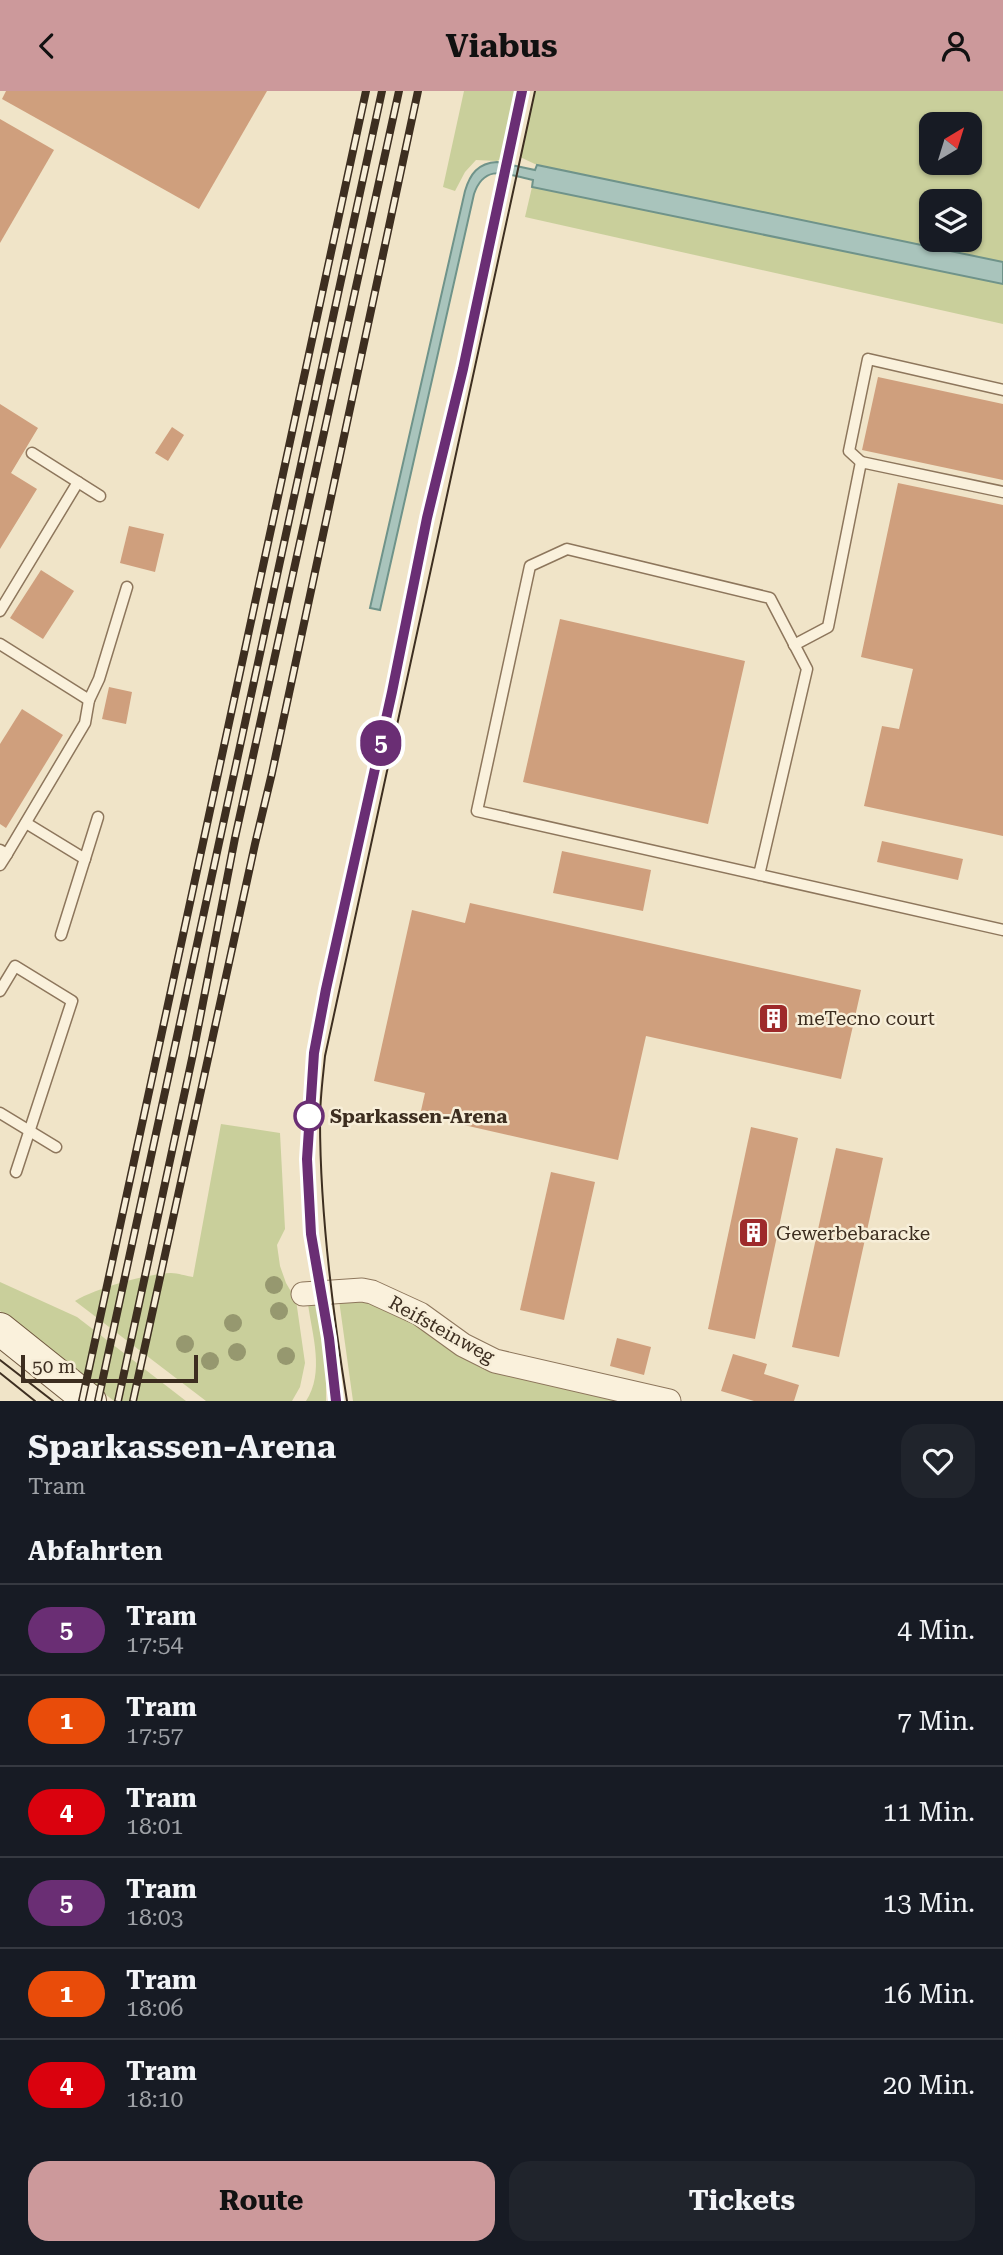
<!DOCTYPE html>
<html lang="de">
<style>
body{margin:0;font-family:"Roboto Serif",serif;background:#20242c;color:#f1f3f6;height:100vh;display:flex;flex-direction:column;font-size:26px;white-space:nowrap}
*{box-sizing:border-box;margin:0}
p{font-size:23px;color:#9ea1a6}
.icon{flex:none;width:38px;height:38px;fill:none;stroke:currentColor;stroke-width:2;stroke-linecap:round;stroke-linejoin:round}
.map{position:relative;height:1310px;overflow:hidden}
.details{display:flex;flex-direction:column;background:#171b24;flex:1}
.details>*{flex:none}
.badge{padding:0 14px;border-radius:23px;font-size:24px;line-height:46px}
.needle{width:46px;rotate:38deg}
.buttons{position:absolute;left:919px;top:21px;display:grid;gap:14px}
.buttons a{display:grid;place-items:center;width:63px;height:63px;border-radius:14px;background:#171b24;box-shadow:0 2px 5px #0004;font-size:35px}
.scale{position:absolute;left:21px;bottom:18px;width:177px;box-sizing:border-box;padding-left:7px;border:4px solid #3d2e20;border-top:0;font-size:19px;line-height:24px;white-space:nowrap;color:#3d2e20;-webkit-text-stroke:5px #f7eed8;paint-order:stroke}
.map>.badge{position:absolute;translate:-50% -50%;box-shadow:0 0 0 4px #fff}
h2{padding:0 28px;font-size:26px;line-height:63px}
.round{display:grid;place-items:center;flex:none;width:74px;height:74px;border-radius:21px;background:#20242c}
.summary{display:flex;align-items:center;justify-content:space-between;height:119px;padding:0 28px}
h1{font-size:33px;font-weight:700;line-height:52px}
.cta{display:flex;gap:14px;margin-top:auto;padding:14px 28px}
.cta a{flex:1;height:80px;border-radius:21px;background:#cc999b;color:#111;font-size:28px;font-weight:700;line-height:80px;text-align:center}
.cta a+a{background:#20242c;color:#f1f3f6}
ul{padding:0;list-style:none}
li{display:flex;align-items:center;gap:21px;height:91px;padding:0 28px;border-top:2px solid #363941}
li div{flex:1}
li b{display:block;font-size:26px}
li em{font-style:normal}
li .badge{min-width:77px;font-weight:700;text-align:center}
header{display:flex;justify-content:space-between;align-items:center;height:91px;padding:0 28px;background:#cc999b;color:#111;font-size:32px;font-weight:700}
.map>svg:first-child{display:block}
.green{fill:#c9cf9b;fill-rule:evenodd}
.water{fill:#a9c4bc;stroke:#6f938a;stroke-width:2}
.building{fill:#cf9f7d}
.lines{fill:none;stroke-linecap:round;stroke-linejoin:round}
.service-casing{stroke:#8d765c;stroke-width:13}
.minor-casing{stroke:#8d765c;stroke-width:25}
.secondary-casing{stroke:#6f573f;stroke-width:34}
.service{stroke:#faf1dc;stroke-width:10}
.minor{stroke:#faf1dc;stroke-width:23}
.secondary{stroke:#faf1dc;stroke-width:32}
.tram{stroke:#3d2e20;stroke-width:2}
.rail-casing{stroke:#3d2e20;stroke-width:8}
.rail{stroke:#f7eed8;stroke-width:5;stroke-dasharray:16;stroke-linecap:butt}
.tree{fill:#96986f}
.line-casing{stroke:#fff;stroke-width:16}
.line{stroke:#6a2e74;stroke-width:10}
.stop-dot{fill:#fff;stroke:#6a2e74;stroke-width:3.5}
.labels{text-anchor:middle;stroke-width:5;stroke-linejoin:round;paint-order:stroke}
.poi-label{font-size:19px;fill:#3d2e20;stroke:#f7eed8;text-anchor:start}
.stop-label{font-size:19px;font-weight:bold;fill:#3d2e20;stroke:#f7eed8;text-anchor:start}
.street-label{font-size:19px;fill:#3d2e20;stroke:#f7eed8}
</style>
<header><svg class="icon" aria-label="back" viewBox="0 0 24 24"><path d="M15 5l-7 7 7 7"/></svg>Viabus<svg class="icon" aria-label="person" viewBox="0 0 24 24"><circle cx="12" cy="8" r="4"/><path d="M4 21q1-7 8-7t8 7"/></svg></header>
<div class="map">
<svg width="1003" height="1310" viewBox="0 0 1003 1310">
<rect width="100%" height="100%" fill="#f0e4c8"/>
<!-- green -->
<g class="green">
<polygon points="464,0 522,0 509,64 497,70 476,69 465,81 455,100 443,96"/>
<path d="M535,0H1003V171L537,74L520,66ZM931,33H970V72H931ZM931,110H970V149H931Z"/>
<polygon points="532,96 1003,193 1003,233 525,126"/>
<path d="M221,1033L280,1042L285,1138L277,1154L280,1175L286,1192L296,1209L305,1272L300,1296L292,1310H206L75,1210C96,1197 147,1183 171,1182C178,1182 186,1185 193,1186Z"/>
<polygon points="0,1191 77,1226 186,1310 114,1310 0,1220"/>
<polygon points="364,1206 423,1235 632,1310 353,1310 339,1209"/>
<path d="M317,1212L326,1284V1310H306C325,1282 312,1243 308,1213Z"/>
</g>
<!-- water -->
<path class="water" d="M497,71L535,79L537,74L1003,171V193L532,96L533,89C508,84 485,71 474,103L380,519L370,517L465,100C470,83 478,72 497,71Z"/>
<!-- building -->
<g class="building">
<polygon points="6,0 267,0 199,118 2,8"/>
<polygon points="0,28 54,59 0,152"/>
<polygon points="878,286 1003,313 1003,389 862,359"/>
<polygon points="0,313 38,337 11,382 37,398 0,458"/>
<polygon points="172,336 184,344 168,370 155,362"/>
<polygon points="898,392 1003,414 1003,745 864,715 882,635 899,638 913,578 861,566"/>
<polygon points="129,435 164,443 155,481 120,472"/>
<polygon points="41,479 74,500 43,548 10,527"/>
<polygon points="560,528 745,570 708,733 523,691"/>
<polygon points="109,596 132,601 126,633 102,628"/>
<polygon points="22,618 63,644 6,737 0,733 0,653"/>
<polygon points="882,750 963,768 958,789 877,771"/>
<polygon points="562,760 651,779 643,820 553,802"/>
<polygon points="470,812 861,899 841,988 646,945 618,1069 420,1024 425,1002 374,990 412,819 465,832"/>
<polygon points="751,1036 798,1047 755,1248 708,1238"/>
<polygon points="836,1057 883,1067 839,1266 792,1256"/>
<polygon points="551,1081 595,1091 564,1229 520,1219"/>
<polygon points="617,1247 651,1256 644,1284 610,1275"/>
<polygon points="733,1263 767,1273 764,1283 799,1294 794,1310 754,1310 721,1300"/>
</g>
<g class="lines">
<defs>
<g id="service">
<polyline points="32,362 100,405"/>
<polyline points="861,371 849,360 868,268 1003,299"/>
<polyline points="0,520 78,391"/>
<polyline points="0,553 89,609 99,588 127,496"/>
<polyline points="794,554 828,536 861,371 1003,401"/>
<polyline points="26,732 85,768"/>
<polyline points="0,759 7,763 0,774"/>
<polyline points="7,763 85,632 89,609"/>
<polyline points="759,784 807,578 770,507 567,458 530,475 477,720 1003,839"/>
<polyline points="61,844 98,726"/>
<polyline points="0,900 15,875 72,910 16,1081"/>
<polyline points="0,1022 56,1056"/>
</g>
<polyline id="minor" points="303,1203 362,1199 372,1201 420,1223 463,1254 495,1270 669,1310"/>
<polyline id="secondary" points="0,1238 90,1310"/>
</defs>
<!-- service casing -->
<use href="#service" class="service-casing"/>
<!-- minor casing -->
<use href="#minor" class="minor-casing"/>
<!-- secondary casing -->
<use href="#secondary" class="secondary-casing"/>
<!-- service -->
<use href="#service" class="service"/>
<!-- minor -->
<use href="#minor" class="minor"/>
<!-- secondary -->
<use href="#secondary" class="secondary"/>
<!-- tram -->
<g class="tram">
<polyline points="0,1269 53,1310"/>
<polyline points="0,1282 35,1310"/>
<polyline points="333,1310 329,1247 311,1143 307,1068 314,962 334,860 397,578 427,427 463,278 522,0"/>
<path d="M347,1310C332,1217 320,1122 320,1029C320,1007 323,986 325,965L535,0"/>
</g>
<defs>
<g id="rail">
<polyline points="82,1310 366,0"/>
<polyline points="98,1310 382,0"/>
<polyline points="118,1310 193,963 235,747 399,0"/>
<polyline points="133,1310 255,753 272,682 418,0"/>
</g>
</defs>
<!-- rail casing -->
<use href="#rail" class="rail-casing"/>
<!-- rail -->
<use href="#rail" class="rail"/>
</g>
<!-- trees -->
<g class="tree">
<circle cx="274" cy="1194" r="9"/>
<circle cx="279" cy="1220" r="9"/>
<circle cx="233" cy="1232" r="9"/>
<circle cx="185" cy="1253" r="9"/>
<circle cx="237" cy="1261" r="9"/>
<circle cx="286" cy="1265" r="9"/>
<circle cx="210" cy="1270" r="9"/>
</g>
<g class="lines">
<defs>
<polyline id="line" points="336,1310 329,1247 311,1143 307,1068 314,962 326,898 392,601 427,427 463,278 522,0"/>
</defs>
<!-- line casing -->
<use href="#line" class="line-casing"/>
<!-- line -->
<use href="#line" class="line"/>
</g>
<!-- icons -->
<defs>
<symbol id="building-square" viewBox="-11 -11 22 22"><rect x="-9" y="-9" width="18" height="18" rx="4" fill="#9e2a2b" stroke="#f7eed8"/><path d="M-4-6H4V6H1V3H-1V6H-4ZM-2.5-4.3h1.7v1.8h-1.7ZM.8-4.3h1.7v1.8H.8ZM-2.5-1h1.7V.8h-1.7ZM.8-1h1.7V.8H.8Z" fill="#fff"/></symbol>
</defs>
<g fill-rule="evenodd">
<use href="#building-square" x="756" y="910" width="35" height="35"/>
<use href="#building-square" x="736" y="1124" width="35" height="35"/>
</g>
<!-- markers -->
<circle class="stop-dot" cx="309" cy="1025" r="14"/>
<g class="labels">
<!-- poi labels -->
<g class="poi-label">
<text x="797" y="934">meTecno court</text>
<text x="776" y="1149">Gewerbebaracke</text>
</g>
<!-- stop labels -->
<g class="stop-label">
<text x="330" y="1032">Sparkassen-Arena</text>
</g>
<!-- street labels -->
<g class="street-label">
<text transform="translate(442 1238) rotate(29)" y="7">Reifsteinweg</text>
</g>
</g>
</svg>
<div class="buttons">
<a><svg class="needle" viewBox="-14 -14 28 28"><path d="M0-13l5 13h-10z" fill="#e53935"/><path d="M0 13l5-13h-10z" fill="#9ea1a6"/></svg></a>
<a><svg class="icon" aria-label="layers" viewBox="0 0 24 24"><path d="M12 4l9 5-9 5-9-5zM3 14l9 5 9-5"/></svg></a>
</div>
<div class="scale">50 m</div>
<b class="badge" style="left:381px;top:652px;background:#6a2e74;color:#fff">5</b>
</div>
<section class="details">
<div class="summary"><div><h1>Sparkassen-Arena</h1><p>Tram</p></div><a class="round"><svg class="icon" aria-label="heart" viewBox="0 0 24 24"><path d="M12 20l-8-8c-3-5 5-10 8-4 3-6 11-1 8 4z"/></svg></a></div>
<h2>Abfahrten</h2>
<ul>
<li><span class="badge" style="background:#6a2e74;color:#fff">5</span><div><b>Tram</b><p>17:54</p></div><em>4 Min.</em></li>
<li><span class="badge" style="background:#e94c0a;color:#fff">1</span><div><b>Tram</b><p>17:57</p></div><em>7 Min.</em></li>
<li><span class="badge" style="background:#da020e;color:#fff">4</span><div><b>Tram</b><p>18:01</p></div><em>11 Min.</em></li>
<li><span class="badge" style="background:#6a2e74;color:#fff">5</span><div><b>Tram</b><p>18:03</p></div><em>13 Min.</em></li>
<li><span class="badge" style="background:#e94c0a;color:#fff">1</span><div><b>Tram</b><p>18:06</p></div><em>16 Min.</em></li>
<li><span class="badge" style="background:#da020e;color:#fff">4</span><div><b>Tram</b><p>18:10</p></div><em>20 Min.</em></li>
</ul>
<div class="cta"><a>Route</a><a>Tickets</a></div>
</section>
